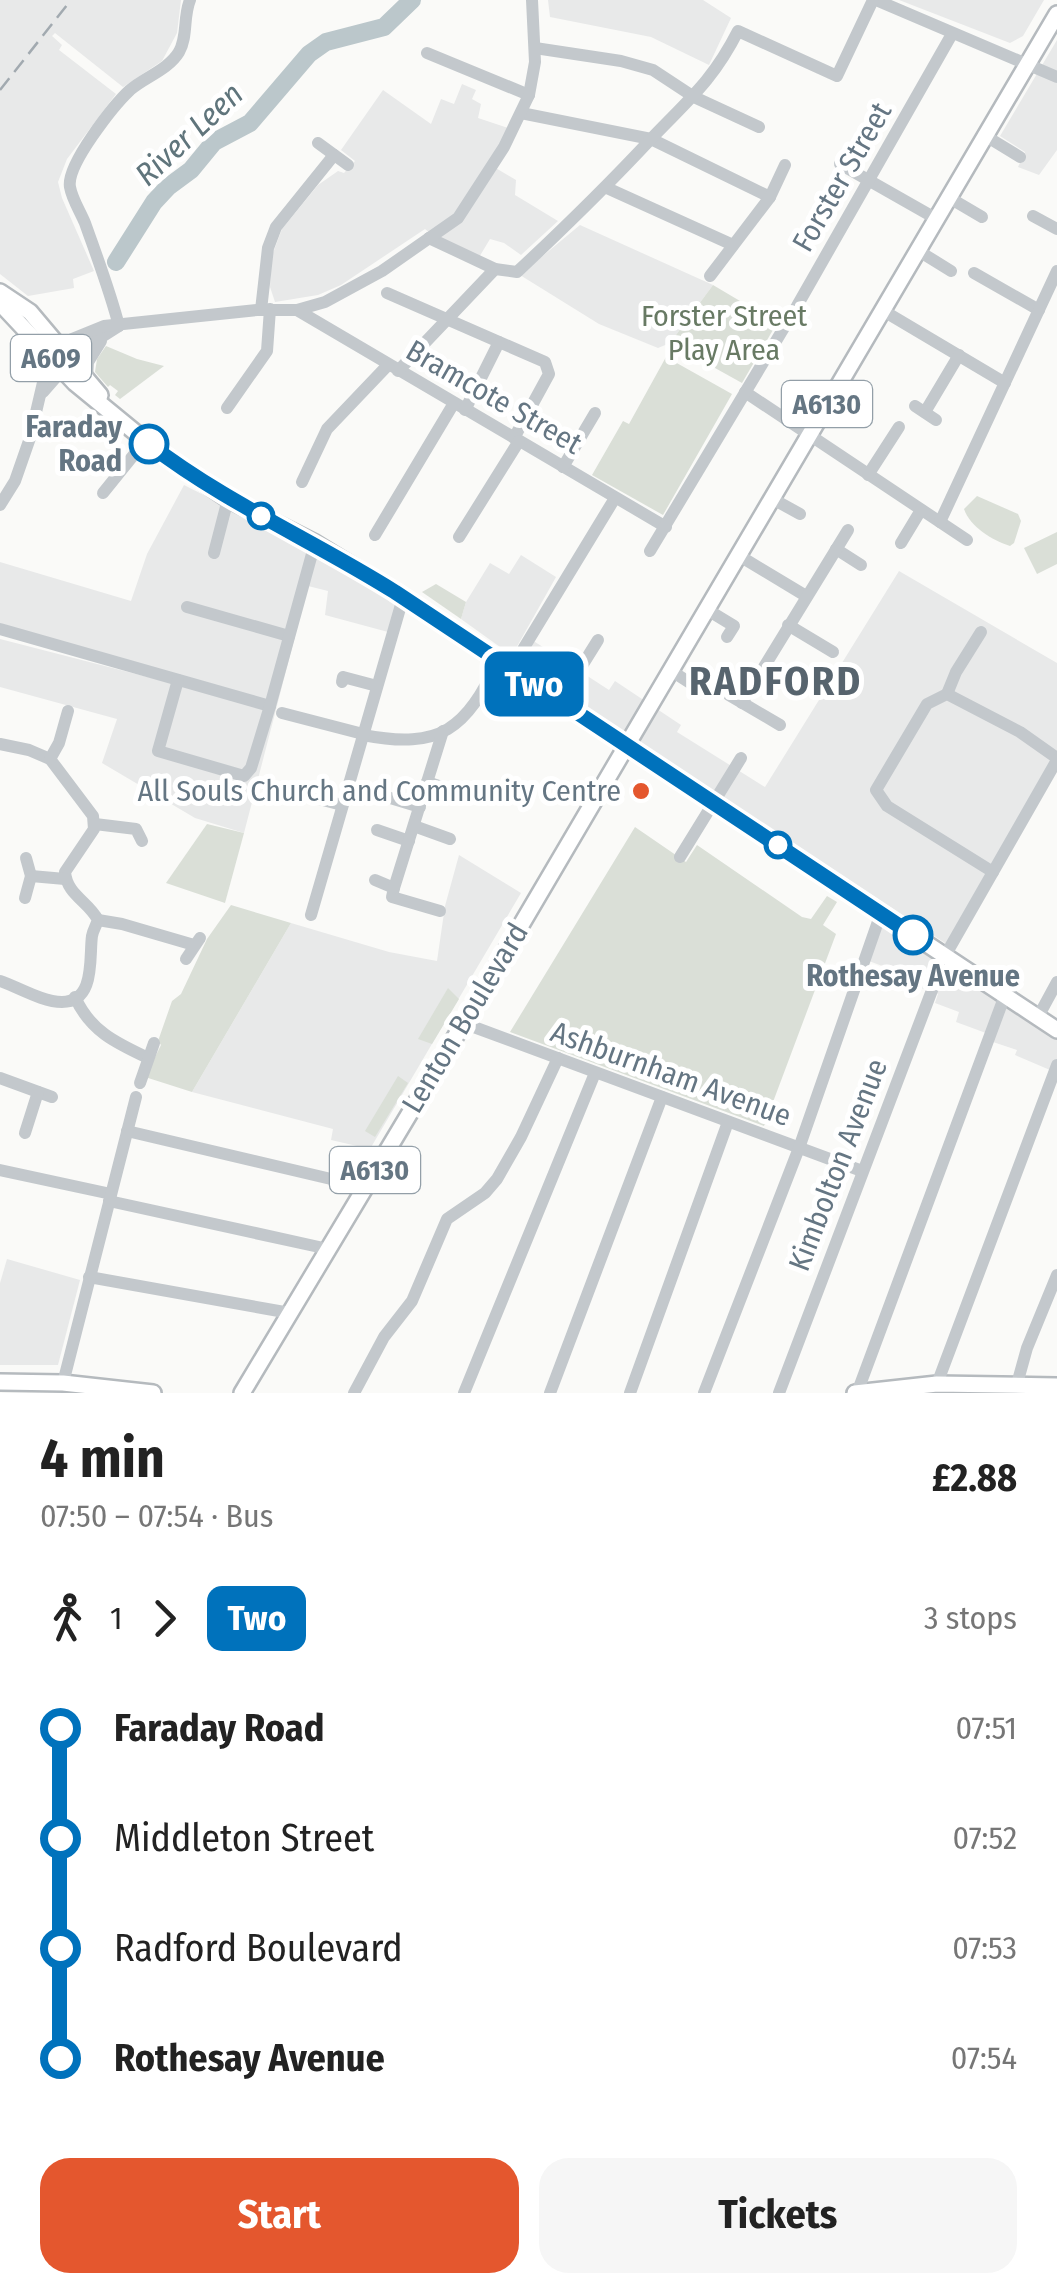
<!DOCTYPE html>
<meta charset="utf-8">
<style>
body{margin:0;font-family:"Fira Sans Condensed",sans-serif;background:#f6f6f6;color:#222;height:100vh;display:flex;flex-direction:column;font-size:38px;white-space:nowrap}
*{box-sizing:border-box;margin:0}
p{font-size:32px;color:#767676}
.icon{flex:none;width:55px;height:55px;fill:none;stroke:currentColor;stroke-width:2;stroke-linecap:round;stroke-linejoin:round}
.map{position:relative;height:1393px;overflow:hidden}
.panel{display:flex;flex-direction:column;background:#fff;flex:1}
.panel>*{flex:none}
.badge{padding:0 20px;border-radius:15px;font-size:35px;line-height:65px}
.map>.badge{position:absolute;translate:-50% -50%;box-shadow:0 0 0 5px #fff}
.legs{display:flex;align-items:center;gap:15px;height:110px;padding:0 40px;font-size:32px}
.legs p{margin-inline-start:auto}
.head{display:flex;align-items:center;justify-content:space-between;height:170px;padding:0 40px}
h1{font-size:55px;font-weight:700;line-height:75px}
.cta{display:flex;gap:20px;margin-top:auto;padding:20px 40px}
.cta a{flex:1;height:115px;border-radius:30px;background:#e4572e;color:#fff;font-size:40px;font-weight:700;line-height:115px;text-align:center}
.cta a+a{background:#f6f6f6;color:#222}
ul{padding:0 40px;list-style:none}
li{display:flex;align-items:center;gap:35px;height:110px;font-size:38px}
li i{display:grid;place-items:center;width:15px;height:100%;margin:0 12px;background:currentColor}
li i::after{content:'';width:25px;height:25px;margin:-12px;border:8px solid;border-radius:50%;background:#fff}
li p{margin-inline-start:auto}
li:first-child i{background:linear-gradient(#0000 50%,currentColor 0)}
li:last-child i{background:linear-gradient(currentColor 50%,#0000 0)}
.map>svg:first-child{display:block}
.built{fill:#e8e9e9}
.green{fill:#dadfd7}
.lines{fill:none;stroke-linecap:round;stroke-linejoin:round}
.river{stroke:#bbc7cb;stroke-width:18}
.major-casing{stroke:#b5babe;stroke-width:20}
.minor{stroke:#c3c8cc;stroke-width:12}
.major{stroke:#fff;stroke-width:15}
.rail{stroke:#a2aab0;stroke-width:2.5;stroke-dasharray:15 8;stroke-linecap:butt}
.line-1-casing{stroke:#fff;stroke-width:22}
.line-1{stroke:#0072bc;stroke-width:15}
.stop-1-dot{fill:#fff;stroke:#0072bc;stroke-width:5}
.poi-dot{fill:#e4572e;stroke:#fff;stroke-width:4}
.labels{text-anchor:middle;stroke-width:10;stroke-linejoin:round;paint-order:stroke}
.shield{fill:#fff;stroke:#939fa8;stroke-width:2.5}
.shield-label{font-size:28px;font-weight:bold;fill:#657683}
.street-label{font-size:30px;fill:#657683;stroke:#fff}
.park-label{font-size:30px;fill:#687a64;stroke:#fff}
.stop-label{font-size:30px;font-weight:bold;fill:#657683;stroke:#fff;text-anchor:end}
.poi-label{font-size:30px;fill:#657683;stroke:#fff;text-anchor:end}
.water-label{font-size:32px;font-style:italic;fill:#60757c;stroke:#fff}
.district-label{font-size:40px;font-weight:bold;letter-spacing:2.5px;fill:#57646e;stroke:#fff}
</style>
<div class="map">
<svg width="1057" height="1393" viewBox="0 0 1057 1393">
<rect width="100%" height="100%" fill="#fafaf8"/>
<!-- built -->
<g class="built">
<polygon points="0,0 181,0 177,33 162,61 123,87 55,33 52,36 62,45 59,50 116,94 67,159 58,182 62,198 94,271 73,279 74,288 28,296 0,274"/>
<polygon points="548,0 703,0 731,18 709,65 651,37 550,17"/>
<polygon points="899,0 1044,0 1023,36 1010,43"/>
<polygon points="1057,40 1057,150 1039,175 1018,167 1025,152 1000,136"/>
<polygon points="462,84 476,90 472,99 481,104 478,118 508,128 489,164 516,180 515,195 558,221 521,255 504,243 490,239 478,259 440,241 425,229 341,285 318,295 275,302 270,287 271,258 282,229 318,185 338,171 344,173 355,161 341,150 383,90 431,124 441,99 454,104"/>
<polygon points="580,225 713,285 670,343 658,348 599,324 520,275"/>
<polygon points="184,485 332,560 397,602 388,632 325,615 328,591 308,586 244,833 195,818 102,763 117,719 0,687 0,639 171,683 0,623 0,562 131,601 147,554"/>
<polygon points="521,555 556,577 515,650 507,652 461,619 466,602 490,563 509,574"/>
<polygon points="899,571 1057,663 1057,753 948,945 518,662 532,640 609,690 615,681 681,725 677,732 765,787"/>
<polygon points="459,855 521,893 370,1149 331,1140 333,1129 192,1092 291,923 389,952 437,961 445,906"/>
<polygon points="883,925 1057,1037 1057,1073 1015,1055 1017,1050 993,1042 994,1036 956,1022 959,1012 935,1003 938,994 896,979 898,972 869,961"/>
<polygon points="7,1259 80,1280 58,1365 0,1365 0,1283"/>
</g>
<!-- green -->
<g class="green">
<polygon points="713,285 777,323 742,383 670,343"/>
<polygon points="106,346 137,359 164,366 120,399 115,395 118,391 110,385 108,387 95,372 97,359"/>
<polygon points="666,357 732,394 663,515 592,475 623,421 629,424"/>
<path d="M977,496L1018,514L1021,521L1014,543L1010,546C992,540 970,527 964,509Z"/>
<polygon points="1057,532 1057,564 1037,574 1024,548"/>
<polygon points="436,584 466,602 461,619 422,592"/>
<polygon points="207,824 244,833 225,903 166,883"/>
<polygon points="635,827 686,862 697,845 802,917 811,919 827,896 837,902 823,925 836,934 764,1126 510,1032"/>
<polygon points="231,905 291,923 192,1092 145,1077 161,1045 158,1041 172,1001 181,994 207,939"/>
<polygon points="448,988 459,999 432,1044 418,1039"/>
<polygon points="398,1076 408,1083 375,1137 365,1131"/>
</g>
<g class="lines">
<!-- river -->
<polyline class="river" points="116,262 154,202 168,187 191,170 214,142 250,123 309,54 326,42 384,27 412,0"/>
<defs>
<g id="major">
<polyline points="0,292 30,312 100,395"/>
<polyline points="0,303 75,383 164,456 228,499 315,543 395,592 1057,1030"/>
<polyline points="0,1382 63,1383 153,1393"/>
<polyline points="242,1393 444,1056 1057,14"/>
<polyline points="855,1393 937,1384 1057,1386"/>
</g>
</defs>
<!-- major casing -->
<use href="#major" class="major-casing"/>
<!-- minor -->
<g class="minor">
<polyline points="876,0 1057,77"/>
<polyline points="535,48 621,61 653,70 694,97 759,127"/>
<polyline points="427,53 529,95"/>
<polyline points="521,113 651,139 770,197"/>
<polyline points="984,135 1020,157"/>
<polyline points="318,143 348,165"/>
<polyline points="840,164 935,218"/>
<polyline points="607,188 733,245"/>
<polyline points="948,197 982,217"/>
<polyline points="1033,216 1057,229"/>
<path d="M429,238L495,269L517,272C563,229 607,186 650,140C688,100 712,82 738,31L837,76L873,0"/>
<polyline points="917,250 951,271"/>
<polyline points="974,273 1039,310"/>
<polyline points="710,276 770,197 785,165"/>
<polyline points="387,293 545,362 549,374 514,438"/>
<polyline points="261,310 268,248 276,227 334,155"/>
<polyline points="297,310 666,527"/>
<polyline points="882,310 1005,383"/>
<path d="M119,326C110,291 97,257 85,223C80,211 72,199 70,187C66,165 114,105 130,90C145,77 168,70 179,52C188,36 183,17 190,0"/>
<polyline points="398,371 495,269"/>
<polyline points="87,378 88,362 101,341"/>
<polyline points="43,392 78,352 119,326"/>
<polyline points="745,392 967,540"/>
<polyline points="915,406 936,420"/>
<polyline points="227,408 267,351 270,309"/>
<polyline points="465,410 499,342"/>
<polyline points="925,412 959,355"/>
<polyline points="563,467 595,413"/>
<polyline points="868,475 899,427"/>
<polyline points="302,482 327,429 388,365"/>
<polyline points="103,493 145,441"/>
<polyline points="771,498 800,514"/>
<polyline points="0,505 15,481 30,438 48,361 72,339 104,326 257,310 297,310 325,302 382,271 458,218 504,147 529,95 535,62 532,0"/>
<polyline points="940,522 1057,271"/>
<polyline points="375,535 454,403"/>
<polyline points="459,537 519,441"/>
<polyline points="901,543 921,510"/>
<polyline points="836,549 861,565"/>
<polyline points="650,551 797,306 952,34"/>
<polyline points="214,553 228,499"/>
<polyline points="738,555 806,596"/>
<polyline points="187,607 289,636"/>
<polyline points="706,609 734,626 727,637"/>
<polyline points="788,625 833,652"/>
<polyline points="0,629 270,706"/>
<polyline points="511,669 615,498"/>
<polyline points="670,670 701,690"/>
<polyline points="178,680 158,751 244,776 251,768 270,706 315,543"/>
<polyline points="342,682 343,677 377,686"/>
<polyline points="947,694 956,672 981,632"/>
<polyline points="729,695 780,725"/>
<polyline points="560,701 598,640"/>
<polyline points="742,703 848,530"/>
<polyline points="282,713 363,734"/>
<path d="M363,735C441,750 466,729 498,661"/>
<path d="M0,744L29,750L50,759L93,816L94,829L65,872C67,895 88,901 98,920C96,926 93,930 92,936C89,957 96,1002 62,1002C42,1002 18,987 0,981"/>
<polyline points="50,759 59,743 68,711"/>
<polyline points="427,782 462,794"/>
<polyline points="266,785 342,805"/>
<polyline points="387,797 420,807"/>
<polyline points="95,824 136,829 142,841"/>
<polyline points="414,826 450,839"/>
<polyline points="377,830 409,841"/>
<polyline points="680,857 741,758"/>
<polyline points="993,872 887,806 876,790 927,704 947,694 1020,732 1057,758"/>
<polyline points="31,876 65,879"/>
<polyline points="375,880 394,888 392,897 440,911"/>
<polyline points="394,888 443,731"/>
<polyline points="25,898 31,876 26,858"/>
<polyline points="311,915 403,598"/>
<polyline points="98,920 122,924 194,945"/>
<polyline points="186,959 200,938"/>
<path d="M75,997C90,1031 116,1043 148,1058"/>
<polyline points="1038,1017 1057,982"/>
<polyline points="463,1023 862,1171"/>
<polyline points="0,1078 52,1097"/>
<polyline points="140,1083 154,1043"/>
<polyline points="127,1131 365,1187"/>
<polyline points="25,1133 38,1092"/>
<polyline points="0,1170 111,1194"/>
<polyline points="109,1201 319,1247 327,1252"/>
<polyline points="89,1277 290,1313"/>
<polyline points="63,1383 136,1097"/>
<polyline points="937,1384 1057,1065"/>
<polyline points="1017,1384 1027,1348 1057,1275"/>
<polyline points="354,1393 384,1337 412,1301 447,1219 485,1193 497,1179 521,1137 558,1058"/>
<polyline points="464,1393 595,1073"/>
<polyline points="550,1393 662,1097"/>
<polyline points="630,1393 728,1122"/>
<polyline points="704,1393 799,1148 881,913"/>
<polyline points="779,1393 945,956 1057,760"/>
<polyline points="857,1393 1005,995"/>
</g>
<!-- major -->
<use href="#major" class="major"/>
<!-- rail -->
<polyline class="rail" points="0,90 71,0"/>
</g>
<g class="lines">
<defs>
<path id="line-1" d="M149,444C226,503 314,541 395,592L913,935"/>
</defs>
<!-- line-1 casing -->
<use href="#line-1" class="line-1-casing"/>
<!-- line-1 -->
<use href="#line-1" class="line-1"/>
</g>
<!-- markers -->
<g class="stop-1-dot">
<circle cx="149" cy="444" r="18"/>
<circle cx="261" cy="516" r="12"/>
<circle cx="778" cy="845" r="12"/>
<circle cx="913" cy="935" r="18"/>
</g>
<circle class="poi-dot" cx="641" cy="791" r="10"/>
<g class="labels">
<!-- shield labels -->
<g class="shield">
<rect x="11" y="335" width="80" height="46" rx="8"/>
<rect x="782" y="381" width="90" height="46" rx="8"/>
<rect x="330" y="1147" width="90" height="46" rx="8"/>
</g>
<g class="shield-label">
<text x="51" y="368">A609</text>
<text x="827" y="414">A6130</text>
<text x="375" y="1180">A6130</text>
</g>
<!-- street labels -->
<g class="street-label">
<text transform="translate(842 177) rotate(-60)" y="10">Forster Street</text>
<text transform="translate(494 397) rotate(30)" y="10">Bramcote Street</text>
<text transform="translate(465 1018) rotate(-59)" y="10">Lenton Boulevard</text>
<text transform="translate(671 1074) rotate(20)" y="10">Ashburnham Avenue</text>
<text transform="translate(838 1165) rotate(-69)" y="10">Kimbolton Avenue</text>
</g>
<!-- park labels -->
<g class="park-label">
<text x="724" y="326">Forster Street<tspan x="724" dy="34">Play Area</tspan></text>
</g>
<!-- stop labels -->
<g class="stop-label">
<text x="122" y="437">Faraday<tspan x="122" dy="34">Road</tspan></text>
<text x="913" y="986" text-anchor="middle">Rothesay Avenue</text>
</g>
<!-- poi labels -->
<g class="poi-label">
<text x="621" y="801">All Souls Church and Community Centre</text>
</g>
<!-- water labels -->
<g class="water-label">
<text transform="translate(189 134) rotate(-43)" y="11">River Leen</text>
</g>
<!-- district labels -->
<g class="district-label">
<text x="776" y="695">RADFORD</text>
</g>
</g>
</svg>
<b class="badge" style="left:534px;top:684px;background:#0072bc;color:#fff">Two</b>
</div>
<section class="panel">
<div class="head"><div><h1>4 min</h1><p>07:50 – 07:54 · Bus</p></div><b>£2.88</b></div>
<div class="legs"><svg class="icon" aria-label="walk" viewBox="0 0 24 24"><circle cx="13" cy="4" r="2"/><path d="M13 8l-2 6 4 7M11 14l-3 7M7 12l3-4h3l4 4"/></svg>1<svg class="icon" aria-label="forward" viewBox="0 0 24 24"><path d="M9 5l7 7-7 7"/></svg><b class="badge" style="background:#0072bc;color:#fff">Two</b><p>3 stops</p></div>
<ul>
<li><i style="color:#0072bc"></i><b>Faraday Road</b><p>07:51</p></li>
<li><i style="color:#0072bc"></i><span>Middleton Street</span><p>07:52</p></li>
<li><i style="color:#0072bc"></i><span>Radford Boulevard</span><p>07:53</p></li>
<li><i style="color:#0072bc"></i><b>Rothesay Avenue</b><p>07:54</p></li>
</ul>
<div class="cta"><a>Start</a><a>Tickets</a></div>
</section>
